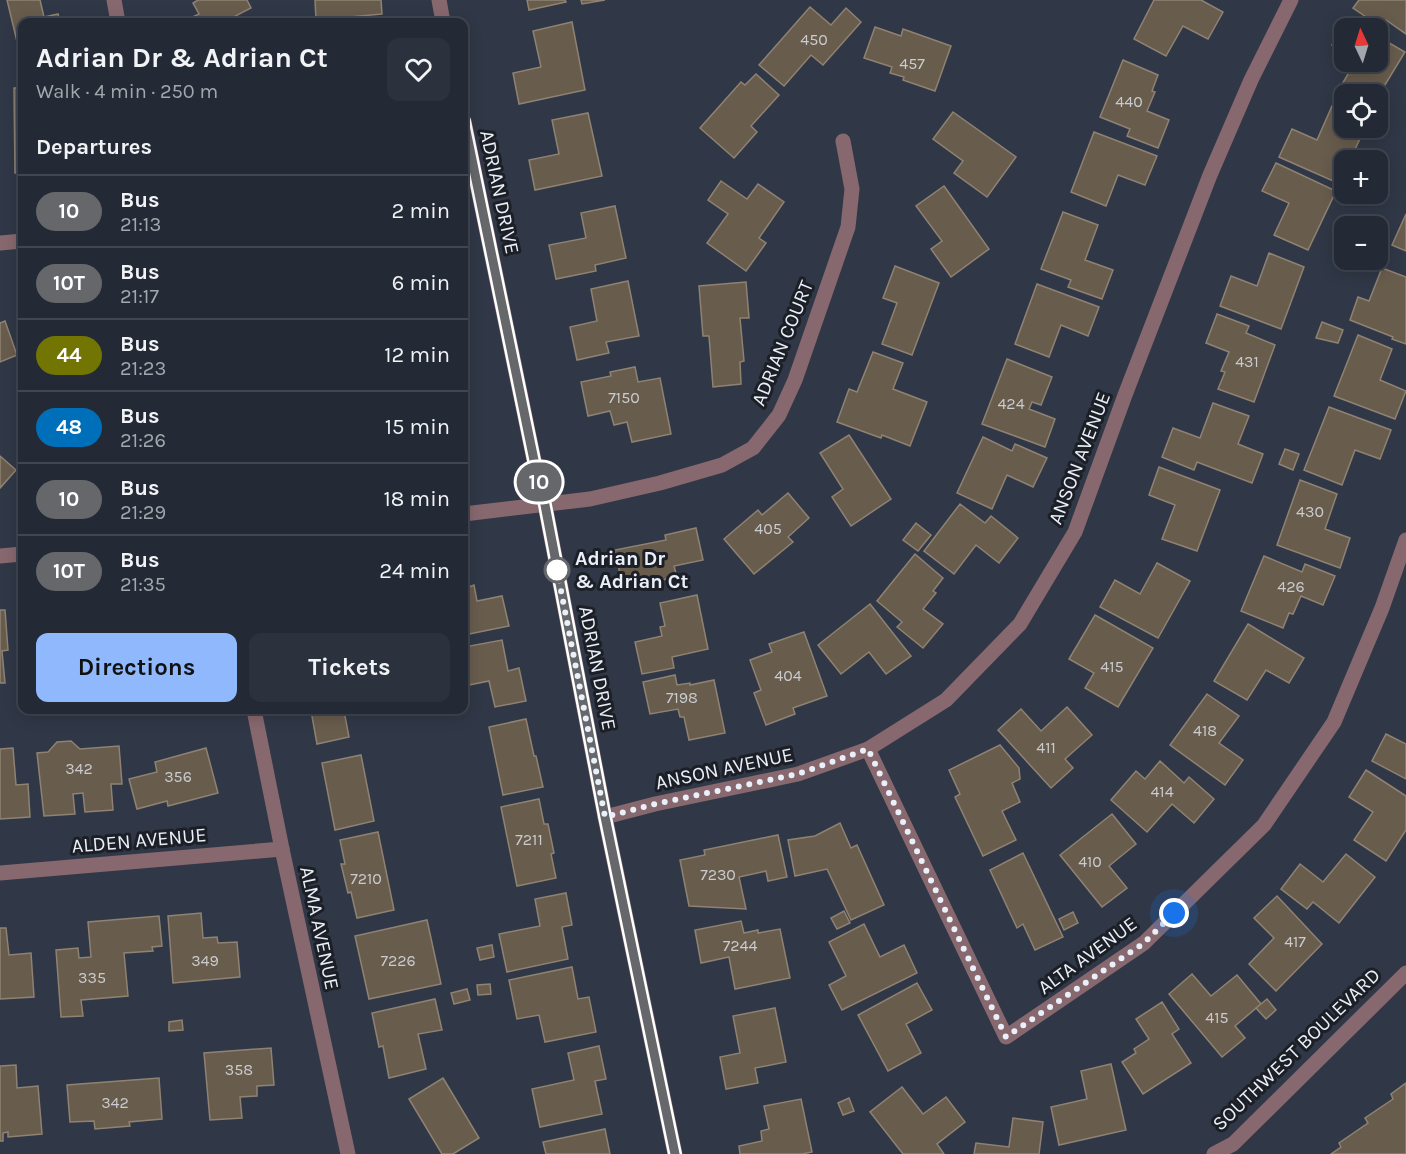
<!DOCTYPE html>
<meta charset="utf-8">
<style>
body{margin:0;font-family:Karla,sans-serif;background:#2c323d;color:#f1f3f6;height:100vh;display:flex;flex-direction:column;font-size:22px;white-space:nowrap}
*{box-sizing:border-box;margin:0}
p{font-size:20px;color:#a3a7ad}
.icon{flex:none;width:33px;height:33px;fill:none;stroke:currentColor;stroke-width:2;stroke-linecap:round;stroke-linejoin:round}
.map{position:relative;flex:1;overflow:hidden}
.side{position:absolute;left:18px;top:18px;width:450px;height:696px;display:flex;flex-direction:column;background:#242a35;border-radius:12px;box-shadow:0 3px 15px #0003,0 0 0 2px #414650}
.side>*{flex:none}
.badge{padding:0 12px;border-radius:20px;font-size:21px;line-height:39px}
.needle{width:39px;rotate:356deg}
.fabs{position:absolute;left:1334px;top:18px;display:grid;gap:12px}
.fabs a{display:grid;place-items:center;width:54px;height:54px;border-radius:12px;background:#242a35;box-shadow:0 3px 15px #0003,0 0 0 2px #414650;font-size:30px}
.you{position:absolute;width:30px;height:30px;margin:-15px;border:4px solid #fff;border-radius:50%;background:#1a73e8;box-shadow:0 0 0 9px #1a73e833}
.map>.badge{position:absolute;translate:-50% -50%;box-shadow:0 0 0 3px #fff}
h2{padding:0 18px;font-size:22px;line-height:54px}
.round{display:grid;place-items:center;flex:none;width:63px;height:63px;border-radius:12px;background:#2c323d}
.head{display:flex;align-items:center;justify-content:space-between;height:102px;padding:0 18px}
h1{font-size:28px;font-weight:700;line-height:45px}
.primary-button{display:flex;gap:12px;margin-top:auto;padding:12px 18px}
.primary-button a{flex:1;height:69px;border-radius:12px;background:#8fb8fd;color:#111;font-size:24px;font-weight:700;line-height:69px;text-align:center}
.primary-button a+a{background:#2c323d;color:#f1f3f6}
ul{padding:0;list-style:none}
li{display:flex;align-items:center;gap:18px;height:72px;padding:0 18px;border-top:2px solid #414650}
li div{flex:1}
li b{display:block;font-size:22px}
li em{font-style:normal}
li .badge{min-width:66px;font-weight:700;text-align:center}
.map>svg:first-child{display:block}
.building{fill:#685c4d;stroke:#8f8273;stroke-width:1.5}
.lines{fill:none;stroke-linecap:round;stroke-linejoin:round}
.minor{stroke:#87686e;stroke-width:15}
.line-casing{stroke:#fff;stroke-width:14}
.line{stroke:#65676a;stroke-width:9}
.walk{stroke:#eaf0f9;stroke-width:6;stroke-dasharray:0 10.8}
.stop-dot{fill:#fff;stroke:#65676a;stroke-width:3}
.labels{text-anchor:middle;stroke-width:6;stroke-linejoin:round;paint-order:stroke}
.number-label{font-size:16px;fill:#cacbce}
.street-label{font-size:20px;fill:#eaf0f9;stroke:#1c1f26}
.stop-label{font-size:20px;font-weight:bold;fill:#eaf0f9;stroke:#1c1f26;text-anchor:start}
</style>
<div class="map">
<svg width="1406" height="1154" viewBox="0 0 1406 1154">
<rect width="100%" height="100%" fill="#303847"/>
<!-- building -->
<g class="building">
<polygon points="7,0 40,0 44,17 58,14 60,22 22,22 22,57 21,58"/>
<polygon points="198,0 247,0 251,8 224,22 182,22 199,14 193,3"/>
<polygon points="315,0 381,0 382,14 316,20"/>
<polygon points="527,0 565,0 566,2 529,10"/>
<polygon points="581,0 605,0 582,4"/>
<polygon points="1154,0 1201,0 1223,12 1208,39 1183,26 1166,56 1134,39"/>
<polygon points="1359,0 1406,0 1406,34 1386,20 1381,27 1353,8"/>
<polygon points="810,7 831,25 846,8 861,22 823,65 811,55 784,86 759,65"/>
<polygon points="1347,18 1364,28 1344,28 1344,52 1332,45"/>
<polygon points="572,22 585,90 519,104 513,73 541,67 533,31"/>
<polygon points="875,27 901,36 903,29 951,46 935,91 903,80 904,77 890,73 892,67 864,58"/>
<polygon points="1377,36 1405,52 1377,98 1377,94 1344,95 1338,91 1355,62 1377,62"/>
<polygon points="1123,60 1158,75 1152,91 1155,92 1147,111 1169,120 1158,148 1127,136 1130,129 1100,117"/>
<polygon points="756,74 779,95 751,126 757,132 734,158 700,128 741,82 745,85"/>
<polygon points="14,88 22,88 22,173 15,173"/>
<polygon points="1332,106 1344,111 1344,128 1365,128 1350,160 1344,160 1344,174 1340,184 1279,157 1292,129 1317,140"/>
<polygon points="953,112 1016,157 987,197 954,173 963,161 933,139"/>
<polygon points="588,113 602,176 535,190 529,160 559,154 552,120"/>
<polygon points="1094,132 1157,156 1145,185 1118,175 1106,206 1071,192"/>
<polygon points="1276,163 1336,191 1308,250 1274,235 1289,203 1262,191"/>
<polygon points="721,181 747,199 758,184 784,202 759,238 766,243 746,271 707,243 728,214 708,200"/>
<polygon points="944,186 989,249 951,277 931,249 942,241 916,206"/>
<polygon points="615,206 626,258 595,265 596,271 556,279 549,245 586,238 581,213"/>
<polygon points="1063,212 1098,225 1085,260 1113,270 1102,299 1068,287 1071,280 1041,269"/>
<polygon points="1406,214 1406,251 1392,245"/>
<polygon points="1269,253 1304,267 1281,329 1220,306 1231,276 1257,286"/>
<polygon points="895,266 939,283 912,355 882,344 897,303 883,298"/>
<polygon points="1382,268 1406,277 1406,344 1392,339 1393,337 1350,320 1358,297 1369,301"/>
<polygon points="628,281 639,336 606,342 609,353 577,360 570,327 597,321 591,289"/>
<polygon points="746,282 749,318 740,318 744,361 740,362 741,384 713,387 709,336 703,336 699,286"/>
<polygon points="1037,284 1099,307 1088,336 1061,325 1049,357 1015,344"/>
<polygon points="1217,314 1249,326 1246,333 1275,345 1254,402 1218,389 1225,372 1221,371 1229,352 1206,343"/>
<polygon points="5,321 17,355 0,362 0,323"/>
<polygon points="1322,322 1343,330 1338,343 1316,338"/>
<polygon points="1358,335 1392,349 1380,380 1406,391 1395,419 1334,396"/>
<polygon points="873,352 903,363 893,389 927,402 910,446 882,435 881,438 837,422 849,389 857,392"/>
<polygon points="1007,359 1052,377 1041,405 1032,402 1029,409 1055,419 1045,447 982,424"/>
<polygon points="635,367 638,382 660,378 671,434 632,442 627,422 614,425 610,411 588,416 581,382 611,376 610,372"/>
<polygon points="1213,403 1249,416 1238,444 1263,454 1252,483 1197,462 1194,470 1162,457 1173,428 1200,438"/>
<polygon points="1329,407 1391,430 1380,459 1355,450 1342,485 1304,470"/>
<polygon points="849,435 891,499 851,526 832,497 843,489 820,453"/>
<polygon points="983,437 1012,451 1015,444 1047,458 1033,487 1007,475 992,509 957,493"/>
<polygon points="1285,449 1299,454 1293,470 1279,464"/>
<polygon points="0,456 16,470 0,488"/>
<polygon points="1159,467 1220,490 1197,551 1162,539 1175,505 1149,495"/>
<polygon points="1300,480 1337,494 1325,529 1350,538 1340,568 1277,545"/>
<polygon points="788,493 809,518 788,537 793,542 754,574 724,539 758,510 762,515"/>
<polygon points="960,504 985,523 991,516 1018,538 999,563 976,545 954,574 924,551"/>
<polygon points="916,523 931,535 918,551 903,540"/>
<polygon points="696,528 703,560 674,566 677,577 623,588 615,550 666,540 665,535"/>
<polygon points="915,554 943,578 933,591 936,593 923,609 943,624 923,648 897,627 902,622 877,601"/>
<polygon points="1264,556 1302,572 1305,564 1335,576 1323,605 1301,596 1293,614 1289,613 1283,628 1241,611"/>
<polygon points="1157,563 1190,581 1158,638 1100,607 1115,580 1140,594"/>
<polygon points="464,568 469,587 474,585 477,601 502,596 509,626 464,635"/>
<polygon points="697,595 708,649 672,657 674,668 642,674 635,642 662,636 660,627 665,626 660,603"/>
<polygon points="870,604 911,656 886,674 869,652 841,674 818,645"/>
<polygon points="0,610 5,610 8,650 2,651 5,683 0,683"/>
<polygon points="1095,615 1153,648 1118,707 1085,688 1094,673 1069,659"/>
<polygon points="1248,624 1304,658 1289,683 1266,670 1247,700 1214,681"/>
<polygon points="804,632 827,696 793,708 795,714 766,725 754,693 761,690 750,660 772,652 769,644"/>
<polygon points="502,640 508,671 519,668 526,701 495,707 489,681 464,686 464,647"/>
<polygon points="675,675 677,685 690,683 690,685 714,680 725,733 689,740 684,717 680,717 678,709 650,714 643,682"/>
<polygon points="1207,694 1239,716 1219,743 1243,760 1225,785 1170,745"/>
<polygon points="1067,707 1092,735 1065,759 1073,768 1051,788 998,730 1021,709 1041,731"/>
<polygon points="321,710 353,710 344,711 349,737 317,744 311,711"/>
<polygon points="526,719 534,756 536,756 543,787 503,795 489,727"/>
<polygon points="1386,734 1406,744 1406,779 1372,761"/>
<polygon points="71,741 80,749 119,746 122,784 111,784 113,810 85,812 83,793 73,794 75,814 44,816 37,753 48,752 57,742"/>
<polygon points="1000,745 1019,768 1020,779 1012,783 1020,802 1002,811 1016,840 983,856 955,797 960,794 949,770"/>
<polygon points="13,748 16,785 28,784 30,817 0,819 0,749"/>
<polygon points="206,748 218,793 168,806 167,801 137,809 129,779 157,772 155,762"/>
<polygon points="361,755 374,821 335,830 322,763"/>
<polygon points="1160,761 1184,783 1189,777 1214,799 1194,823 1172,804 1147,832 1111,800 1136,771 1145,779"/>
<polygon points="1366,770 1406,796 1406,830 1386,861 1354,840 1373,812 1349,797"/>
<polygon points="539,799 544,824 548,824 554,853 551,854 556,878 517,886 501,807"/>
<polygon points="1112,814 1136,844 1109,866 1127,888 1102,907 1060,855"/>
<polygon points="840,823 851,848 857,845 884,905 851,920 827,869 795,876 788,840 815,836"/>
<polygon points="378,832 394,910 357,918 351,892 348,893 341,864 345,864 340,840"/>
<polygon points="778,835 787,877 768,881 766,871 739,877 746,909 689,906 680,860 705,855 704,850"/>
<polygon points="1023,853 1063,937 1035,950 1023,924 1017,928 990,870"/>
<polygon points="1346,854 1375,877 1339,923 1313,902 1307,909 1281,889 1300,864 1323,882"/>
<polygon points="566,893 572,925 562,927 568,959 507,972 499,934 540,926 535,899"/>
<polygon points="1277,896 1322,944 1276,991 1249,964 1274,938 1254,918"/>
<polygon points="844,911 850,923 837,929 831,918"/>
<polygon points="1073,912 1078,923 1064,930 1059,919"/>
<polygon points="201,913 203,938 217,937 218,943 237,942 240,977 173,983 168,916"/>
<polygon points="159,916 162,946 152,947 153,951 124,953 128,996 81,1000 83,1016 61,1017 56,950 78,948 79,958 91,957 88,922"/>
<polygon points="427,920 441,984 369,999 355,936"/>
<polygon points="741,921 744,933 758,930 758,933 780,929 790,978 735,989 729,957 701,963 695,930"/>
<polygon points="864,924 880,957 904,945 917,973 842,1010 829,985 846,976 829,942"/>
<polygon points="0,928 6,928 9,955 31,953 34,997 0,999"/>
<polygon points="492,945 494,957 480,960 477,948"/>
<polygon points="572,967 578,999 589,997 596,1032 545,1042 539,1015 517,1019 509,980"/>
<polygon points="1192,974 1211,996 1237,975 1261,1004 1235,1026 1245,1038 1222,1057 1169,994"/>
<polygon points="917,983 932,1010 906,1024 921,1053 888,1071 858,1015"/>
<polygon points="490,984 491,994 478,995 477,985"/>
<polygon points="467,989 470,1000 454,1004 451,993"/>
<polygon points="435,999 442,1030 418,1034 426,1069 389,1078 383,1046 379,1047 372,1013"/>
<polygon points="1267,999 1276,1010 1266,1019 1256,1008"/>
<polygon points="1162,1002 1179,1029 1172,1034 1191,1063 1143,1094 1122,1062 1136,1053 1134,1049 1149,1039 1136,1019"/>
<polygon points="775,1008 786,1062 755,1068 758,1083 726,1089 720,1057 740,1053 733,1016"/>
<polygon points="182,1020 183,1030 169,1031 169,1022"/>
<polygon points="599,1046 606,1079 595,1081 602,1114 540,1127 532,1089 574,1080 568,1053"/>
<polygon points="271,1048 274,1085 257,1086 257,1096 240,1097 242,1118 210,1120 204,1053"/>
<polygon points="1111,1064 1126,1130 1059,1145 1051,1107 1087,1099 1081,1071"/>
<polygon points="16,1065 17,1088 38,1086 42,1134 8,1137 8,1132 3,1133 3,1141 0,1141 0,1066"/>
<polygon points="159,1078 162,1119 129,1122 130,1126 95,1129 94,1121 70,1122 67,1085"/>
<polygon points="443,1078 479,1138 453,1154 442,1154 409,1099"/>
<polygon points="1406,1083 1406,1154 1331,1154 1341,1147 1339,1143 1368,1123 1365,1118 1393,1099 1391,1094"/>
<polygon points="902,1087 923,1114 946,1097 965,1122 937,1144 944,1154 903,1154 870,1112"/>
<polygon points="849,1098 854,1111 843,1115 838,1103"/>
<polygon points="801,1099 812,1152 802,1154 740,1154 739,1146 762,1141 761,1131 769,1129 764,1106"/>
<polygon points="1013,1118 1043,1122 1039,1154 974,1154 976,1143 1009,1147"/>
<polygon points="605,1129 610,1154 546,1154 543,1142"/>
</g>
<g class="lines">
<!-- minor -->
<g class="minor">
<polyline points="114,0 118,22"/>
<polyline points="439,0 443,22"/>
<polyline points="464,121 535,465 545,505 605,817 675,1154"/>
<polyline points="0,243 22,241"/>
<polyline points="464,514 590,499 660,483 722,465 753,448 779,415 795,380 848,227 852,189 843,141"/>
<polyline points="0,556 22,554"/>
<polyline points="254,710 282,849 348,1154"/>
<polyline points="868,749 1006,1037 1144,943 1264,825 1334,722 1382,608 1406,540"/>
<polyline points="605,817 655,804 798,774 868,749 946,700 1020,624 1075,532 1125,395 1210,175 1251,80 1291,0"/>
<polyline points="0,873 282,849"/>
<polyline points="1214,1154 1233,1144 1406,973"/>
</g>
</g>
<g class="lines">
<defs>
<polyline id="line" points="464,121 535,465 545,505 605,817 675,1154"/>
</defs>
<!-- line casing -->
<use href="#line" class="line-casing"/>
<!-- line -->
<use href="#line" class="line"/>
<!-- walk -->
<polyline class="walk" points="557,570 605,817 655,804 798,774 868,749 1006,1037 1144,943 1174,913"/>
</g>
<!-- markers -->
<circle class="stop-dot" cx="557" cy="570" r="12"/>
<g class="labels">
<!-- number labels -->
<g class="number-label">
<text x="814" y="45">450</text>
<text x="912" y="69">457</text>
<text x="1129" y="107">440</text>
<text x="1247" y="367">431</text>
<text x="624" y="403">7150</text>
<text x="1011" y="409">424</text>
<text x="1310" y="517">430</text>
<text x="768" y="534">405</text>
<text x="1291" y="592">426</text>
<text x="1112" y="672">415</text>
<text x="788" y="681">404</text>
<text x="682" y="703">7198</text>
<text x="1205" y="736">418</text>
<text x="1046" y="753">411</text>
<text x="79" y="774">342</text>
<text x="178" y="782">356</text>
<text x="1162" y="797">414</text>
<text x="529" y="845">7211</text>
<text x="1090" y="867">410</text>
<text x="718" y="880">7230</text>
<text x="366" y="884">7210</text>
<text x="1295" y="947">417</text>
<text x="740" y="951">7244</text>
<text x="205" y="966">349</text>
<text x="398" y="966">7226</text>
<text x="92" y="983">335</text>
<text x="1217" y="1023">415</text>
<text x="239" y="1075">358</text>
<text x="115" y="1108">342</text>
</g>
<!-- street labels -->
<g class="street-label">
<text transform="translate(500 192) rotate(78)" y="7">ADRIAN DRIVE</text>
<text transform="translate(782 343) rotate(-68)" y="7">ADRIAN COURT</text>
<text transform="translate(1079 458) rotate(-69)" y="7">ANSON AVENUE</text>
<text transform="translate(598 668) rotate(79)" y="7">ADRIAN DRIVE</text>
<text transform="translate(724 768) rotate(-12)" y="7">ANSON AVENUE</text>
<text transform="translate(139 840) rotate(-5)" y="7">ALDEN AVENUE</text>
<text transform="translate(320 928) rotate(78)" y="7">ALMA AVENUE</text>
<text transform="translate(1087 955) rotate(-36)" y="7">ALTA AVENUE</text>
<text transform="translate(1296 1049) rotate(-44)" y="7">SOUTHWEST BOULEVARD</text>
</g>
<!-- stop labels -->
<g class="stop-label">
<text x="575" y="565">Adrian Dr<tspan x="575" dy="23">&amp; Adrian Ct</tspan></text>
</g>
</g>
</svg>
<div class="fabs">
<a><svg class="needle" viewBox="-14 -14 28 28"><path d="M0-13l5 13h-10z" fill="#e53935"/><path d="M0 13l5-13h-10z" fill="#a3a7ad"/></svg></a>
<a><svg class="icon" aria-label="locate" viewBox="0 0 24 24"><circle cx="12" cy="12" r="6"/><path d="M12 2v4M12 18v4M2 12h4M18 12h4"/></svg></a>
<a>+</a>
<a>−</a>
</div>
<div class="you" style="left:1174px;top:913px"></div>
<b class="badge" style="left:539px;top:482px;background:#65676a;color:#fff">10</b>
<section class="side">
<div class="head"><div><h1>Adrian Dr &amp; Adrian Ct</h1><p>Walk · 4 min · 250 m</p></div><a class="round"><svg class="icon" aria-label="heart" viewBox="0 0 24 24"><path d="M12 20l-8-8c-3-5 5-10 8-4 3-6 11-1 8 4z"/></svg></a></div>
<h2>Departures</h2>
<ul>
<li><span class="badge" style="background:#65676a;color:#fff">10</span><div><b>Bus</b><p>21:13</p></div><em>2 min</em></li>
<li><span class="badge" style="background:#65676a;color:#fff">10T</span><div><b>Bus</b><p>21:17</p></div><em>6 min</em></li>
<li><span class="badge" style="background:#727501;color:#fff">44</span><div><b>Bus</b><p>21:23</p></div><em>12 min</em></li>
<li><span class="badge" style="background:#006fba;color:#fff">48</span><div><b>Bus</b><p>21:26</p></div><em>15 min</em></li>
<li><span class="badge" style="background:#65676a;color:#fff">10</span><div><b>Bus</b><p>21:29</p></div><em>18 min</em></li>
<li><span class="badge" style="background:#65676a;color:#fff">10T</span><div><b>Bus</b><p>21:35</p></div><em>24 min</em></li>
</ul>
<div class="primary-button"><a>Directions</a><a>Tickets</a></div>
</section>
</div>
